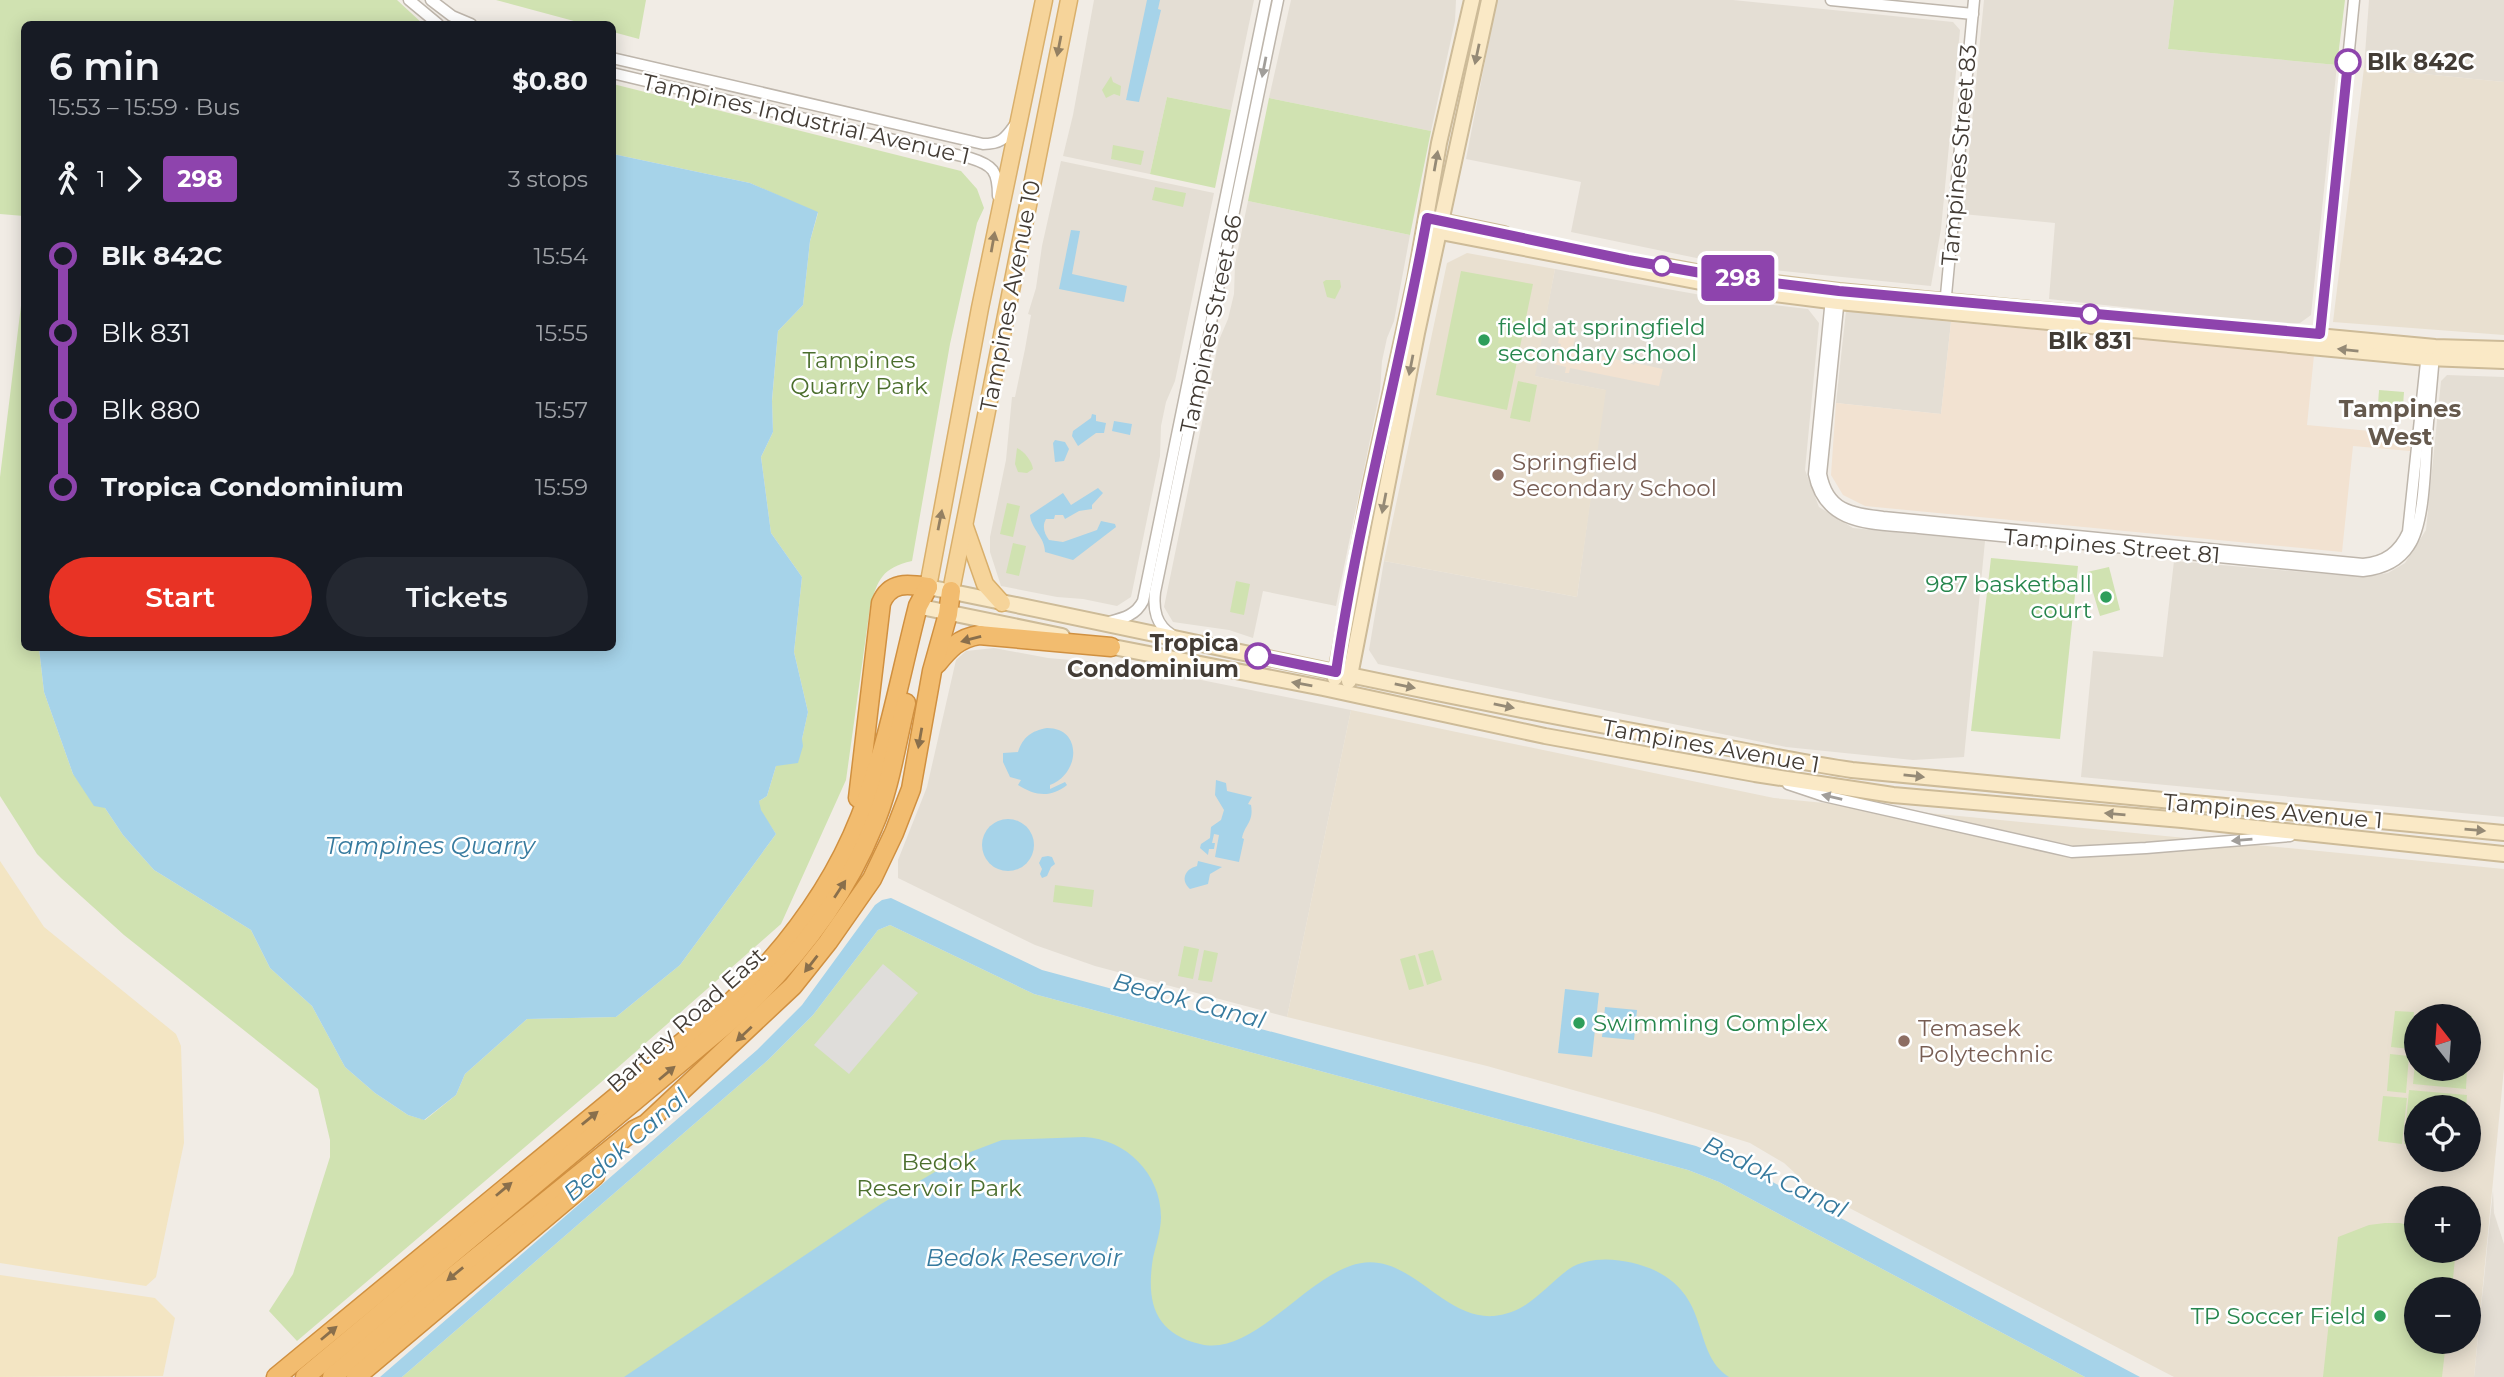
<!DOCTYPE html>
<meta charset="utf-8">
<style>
body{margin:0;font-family:Montserrat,sans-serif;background:#242831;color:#f1f3f6;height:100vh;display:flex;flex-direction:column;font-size:26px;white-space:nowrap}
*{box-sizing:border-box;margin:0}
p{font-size:23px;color:#9ea1a6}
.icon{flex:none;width:38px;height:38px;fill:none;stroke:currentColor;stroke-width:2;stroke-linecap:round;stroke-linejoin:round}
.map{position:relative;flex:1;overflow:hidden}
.sheet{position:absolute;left:21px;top:21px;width:595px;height:630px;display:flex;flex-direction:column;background:#171b24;border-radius:10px;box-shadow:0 4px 18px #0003}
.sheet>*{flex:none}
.badge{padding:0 14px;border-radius:5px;font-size:24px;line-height:46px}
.needle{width:46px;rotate:343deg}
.tools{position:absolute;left:2404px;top:1004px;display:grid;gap:14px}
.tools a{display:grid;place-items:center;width:77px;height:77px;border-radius:50%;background:#171b24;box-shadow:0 4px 18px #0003;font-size:35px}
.map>.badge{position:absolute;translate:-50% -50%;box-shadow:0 0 0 4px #fff}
.legs{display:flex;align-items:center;gap:10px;height:77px;padding:0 28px;font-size:23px}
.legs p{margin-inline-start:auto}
.summary{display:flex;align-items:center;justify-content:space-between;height:119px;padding:0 28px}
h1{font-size:38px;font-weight:600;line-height:52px}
.button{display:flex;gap:14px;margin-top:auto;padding:14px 28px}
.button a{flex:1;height:80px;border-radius:42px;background:#e83325;color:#fff;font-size:28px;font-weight:600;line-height:80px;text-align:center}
.button a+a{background:#242831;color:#f1f3f6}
ul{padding:0 28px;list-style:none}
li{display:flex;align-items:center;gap:24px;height:77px;font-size:26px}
li i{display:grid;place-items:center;width:10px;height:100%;margin:0 9px;background:currentColor}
li i::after{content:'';width:18px;height:18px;margin:-9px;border:5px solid;border-radius:50%;background:#171b24}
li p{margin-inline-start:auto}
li:first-child i{background:linear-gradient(#0000 50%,currentColor 0)}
li:last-child i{background:linear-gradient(currentColor 50%,#0000 0)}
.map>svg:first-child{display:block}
.residential{fill:#e4ded4}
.commercial{fill:#f2e2d1}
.education{fill:#e9e0d0;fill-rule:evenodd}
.green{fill:#d0e2b1}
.sand{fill:#f3e5c3}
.parking{fill:#dfddda}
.water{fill:#a6d3e9}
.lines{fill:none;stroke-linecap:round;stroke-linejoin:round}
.street-casing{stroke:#beb6ac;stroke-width:13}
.secondary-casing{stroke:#cdbb98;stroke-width:18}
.primary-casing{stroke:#d9af6b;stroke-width:19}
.highway-casing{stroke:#d09040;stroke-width:21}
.street{stroke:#fff;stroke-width:10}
.secondary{stroke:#fae9c6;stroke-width:14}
.primary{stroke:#f6d49a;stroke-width:16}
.highway{stroke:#f2bc6f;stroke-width:18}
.oneway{fill:#948062}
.oneway2{fill:#958a76}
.oneway3{fill:#a19e9a}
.oneway4{fill:#896f4c}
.line-1-casing{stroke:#fff;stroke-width:16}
.line-1{stroke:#8e44ad;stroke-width:10}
.stop-1-dot{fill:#fff;stroke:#8e44ad;stroke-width:3.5}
.leisure-dot{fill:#2e9e5b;stroke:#fff;stroke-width:2.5}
.education-dot{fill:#8d6e63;stroke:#fff;stroke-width:2.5}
.labels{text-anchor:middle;stroke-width:5;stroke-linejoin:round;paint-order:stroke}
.stop-label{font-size:23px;font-weight:bold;fill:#433c35;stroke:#fff;text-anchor:start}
.street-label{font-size:23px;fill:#433c35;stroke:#fff}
.leisure-label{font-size:23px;fill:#27864d;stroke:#fff;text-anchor:start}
.park-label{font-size:23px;fill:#4c6f2e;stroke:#fff}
.education-label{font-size:23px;fill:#785e54;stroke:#fff;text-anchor:start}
.neighbourhood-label{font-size:24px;font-weight:bold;fill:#65594d;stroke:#fff}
.water-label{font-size:24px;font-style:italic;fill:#367a9e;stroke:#fff}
</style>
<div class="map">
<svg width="2504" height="1377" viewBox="0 0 2504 1377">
<rect width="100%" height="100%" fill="#f1ece5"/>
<!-- residential -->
<g class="residential">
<polygon points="1094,0 1254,0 1231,110 1167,97 1150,174 1063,156 1073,115"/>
<polygon points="1291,0 1456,0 1455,21 1431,131 1269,98"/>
<polygon points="1497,0 1733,0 1953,22 1960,30 1941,229 1931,286 1735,266 1571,232 1581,182 1466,159"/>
<polygon points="1984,0 2174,0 2168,49 2337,65 2311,315 2300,323 2278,324 2049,299 2055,223 1963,214"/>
<polygon points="2369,0 2504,0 2504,82 2364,68"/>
<polygon points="1061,161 1214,193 1175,381 1166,402 1161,426 1160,456 1131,597 1117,606 1083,599 1057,597 1001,586 990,552 990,537 1006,460 1012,397 1015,397 1025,349 1031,315 1028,314 1036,288 1042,246"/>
<polygon points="1248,201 1410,235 1394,321 1387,338 1382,361 1380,391 1336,606 1263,591 1253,638 1229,630 1173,622 1164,607 1219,340 1228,319 1234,294 1235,264"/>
<polygon points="1555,269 1729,300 1808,309 1819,323 1805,470 1819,507 1853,528 1985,541 1964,757 1913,760 1786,747 1378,664 1369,650 1384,561 1577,597 1605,390 1534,376"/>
<polygon points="1846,311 1951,322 1941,414 1836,403"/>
<polygon points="2447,375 2504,377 2504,817 2081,777 2093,651 2163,657 2174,561 2363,577 2388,573 2405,563 2426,530 2441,381"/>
<polygon points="994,648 1048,658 1127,665 1351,710 1287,1017 1095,966 1035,945 898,878 898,860 927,787 956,660 966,651"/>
<polygon points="2493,1190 2494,1213 2504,1244 2504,1377 2474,1377"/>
</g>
<!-- commercial -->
<g class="commercial">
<polygon points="1951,322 2314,355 2307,425 2412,435 2410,451 2353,446 2342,552 1865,506 1843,495 1831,475 1836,403 1941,414"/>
<polygon points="1561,329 1577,332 1572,350 1628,362 1634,365 1635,363 1663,369 1659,386 1570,368 1569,373 1565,373 1566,367 1554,364 1557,348 1560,349 1561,344 1558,343"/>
</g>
<!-- education -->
<g class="education">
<polygon points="2364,68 2504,82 2504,335 2333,322"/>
<polygon points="1467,253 1555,269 1535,376 1606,390 1577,597 1384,561 1447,263"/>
<path d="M1351,710L1774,798L2504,869V1068L2474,1377H2174L1811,1188L1784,1163L1750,1143L1655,1113L1487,1066L1287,1017ZM2417,1017H2469V1069H2417ZM2417,1108H2469V1160H2417ZM2417,1199H2469V1251H2417ZM2417,1290H2469V1342H2417Z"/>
</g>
<!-- green -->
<g class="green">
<polygon points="0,0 397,0 423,24 24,24 24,216 0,214"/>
<polygon points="496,0 646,0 639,39 613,32 612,24 585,24"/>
<polygon points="2174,0 2345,0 2337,65 2168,49"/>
<polygon points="1111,76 1113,82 1121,86 1120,96 1114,94 1106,98 1102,90"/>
<path d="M613,84L961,171L977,189L984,208L977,223L950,344L912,561C882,568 878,579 870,607L846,780L781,924L599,1084L297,1341L269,1311L293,1274L330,1157V1140L318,1089L124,935L61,878L37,854L0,796V477L24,281V648H39L44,692L73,774L105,808L123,835L154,870L251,930L270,968L312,1006L345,1067L375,1093L408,1115L425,1120L456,1095L465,1074L527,1019L616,1017L680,965L776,834L760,810L759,801L767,796L776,766L802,739L808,712L794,652L802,577L771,533L761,457L773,432L772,401L778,331L803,305L810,241L818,213L750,183L613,154Z"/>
<polygon points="1167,97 1231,110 1215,188 1150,174"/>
<polygon points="1269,98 1431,131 1410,235 1248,201"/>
<polygon points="1113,145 1144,151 1141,165 1111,159"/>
<polygon points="1155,187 1186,193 1183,207 1152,200"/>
<polygon points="1461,271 1533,284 1507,410 1436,395"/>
<polygon points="1326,280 1340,280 1341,287 1335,299 1327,297 1323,282"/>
<polygon points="1518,381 1537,385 1530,422 1510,418"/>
<polygon points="2379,390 2404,392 2403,406 2378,404"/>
<path d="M1017,448C1024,451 1032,461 1033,469L1027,473L1018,472L1015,464Z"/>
<polygon points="1007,503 1020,506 1013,537 1000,534"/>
<polygon points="1013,543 1026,546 1019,576 1006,573"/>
<polygon points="1991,558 2078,566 2060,739 1971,731"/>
<polygon points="2109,567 2120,610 2100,616 2087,572"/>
<polygon points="1236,581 1250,584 1244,615 1230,612"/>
<polygon points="1055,885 1094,890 1092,907 1053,902"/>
<polygon points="890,925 1034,994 1688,1170 1719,1182 2085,1377 402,1377 768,1060 813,1015 878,930"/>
<polygon points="1184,946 1199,949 1193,979 1178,976"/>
<polygon points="1204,950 1218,953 1212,982 1198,980"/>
<polygon points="1433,950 1442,980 1427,985 1418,954"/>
<polygon points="1415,955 1424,986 1409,990 1400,959"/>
<polygon points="2395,1011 2414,1012 2410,1049 2391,1047"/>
<polygon points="2419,1012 2472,1016 2469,1047 2469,1017 2419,1017"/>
<polygon points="2417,1041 2417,1069 2467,1069 2466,1089 2413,1084"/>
<polygon points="2390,1054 2409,1056 2406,1093 2387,1091"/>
<polygon points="2409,1090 2467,1095 2466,1108 2417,1108 2417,1145 2404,1144"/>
<polygon points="2383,1096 2407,1098 2402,1144 2378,1141"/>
<polygon points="2385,1223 2400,1223 2417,1228 2417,1251 2453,1251 2455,1258 2452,1290 2417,1290 2417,1342 2446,1342 2442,1377 2323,1377 2338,1237 2369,1225"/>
</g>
<!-- sand -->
<g class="sand">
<polygon points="0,861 44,927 176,1034 181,1046 184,1143 156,1277 146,1286 0,1263"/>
<polygon points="0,1275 155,1298 175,1318 163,1376 0,1377"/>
</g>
<!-- parking -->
<polygon class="parking" points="883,964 918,993 849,1074 814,1045"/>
<!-- water -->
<g class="water">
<polygon points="1147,0 1160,0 1158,9 1161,10 1139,102 1126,100"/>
<polygon points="613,154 750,183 818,212 810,241 803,305 778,331 772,400 773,432 761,457 771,533 802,577 794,652 808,712 802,739 803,746 798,763 776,766 767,796 759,801 761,810 776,834 680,965 616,1017 527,1019 465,1074 456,1095 424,1120 408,1115 375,1093 345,1067 312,1006 270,968 251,930 154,870 123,835 105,808 94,806 73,774 44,692 39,648 612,648"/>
<polygon points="1071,230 1080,231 1072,274 1127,286 1124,302 1059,289"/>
<polygon points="1092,414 1096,415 1096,421 1106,423 1104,433 1096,433 1078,446 1072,436 1073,431 1091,418"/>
<polygon points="1114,421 1132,424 1130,435 1112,431"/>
<polygon points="1055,440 1065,442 1069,449 1064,461 1055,462 1053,443"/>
<path d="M1098,488L1103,493L1092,505V509L1079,511L1065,519L1063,515H1055L1054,519H1046C1042,526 1044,533 1049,540L1063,542L1097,530L1101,521L1115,524L1116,527L1073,560L1045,552C1045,537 1031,529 1030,515L1063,493L1071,505Z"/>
<path d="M1047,728C1083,728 1080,774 1050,785V789L1065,782L1067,785C1051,798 1035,796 1018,785L1021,780L1010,777L1003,762V753L1018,752C1023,737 1031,731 1047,728Z"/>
<path d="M1216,780L1226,783L1227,791L1252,797L1248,804L1251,805C1254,822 1245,824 1242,838L1244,839L1239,862L1215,857L1219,835L1214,834L1212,843H1215L1214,849H1209L1208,855L1200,848L1201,844L1210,838L1211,827L1221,820L1224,810L1215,795Z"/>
<circle cx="1008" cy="845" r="26"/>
<polygon points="1048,856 1052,857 1055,864 1051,867 1047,876 1042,878 1040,874 1042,869 1039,863 1042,857"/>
<path d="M1198,861L1222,867L1210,874L1208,884L1190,889C1180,880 1185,869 1197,866Z"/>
<polygon points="891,898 1042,970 1696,1146 1735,1162 2140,1377 2085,1377 1719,1182 1688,1170 1034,994 890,925 878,930 813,1015 768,1060 402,1377 380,1377 757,1050 802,1005 875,905 882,900"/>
<polygon points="1565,989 1599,993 1592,1057 1558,1053"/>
<polygon points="1605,1007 1637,1010 1634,1040 1602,1037"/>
<path d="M1084,1137C1126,1139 1161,1174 1161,1217C1161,1230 1156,1245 1153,1258C1146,1301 1154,1333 1200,1344C1250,1357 1301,1283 1350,1266C1407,1245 1440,1320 1494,1316C1528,1313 1544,1287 1569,1269C1594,1253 1632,1260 1656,1271C1712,1299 1691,1352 1729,1377H624L881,1204L965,1154L1002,1140Z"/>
</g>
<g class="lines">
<defs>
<g id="street">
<polyline points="409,0 438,24"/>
<polyline points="431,0 452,16 471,24"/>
<polyline points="1831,0 1973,14"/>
<path d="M612,58L983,144C1000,144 1005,139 1014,126"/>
<path d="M612,73L970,158C993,165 998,171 998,196"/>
<path d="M1839,297L1821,474C1828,510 1850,513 1883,517L2363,564C2385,562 2399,552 2408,532L2427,353"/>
<path d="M1831,298L1814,474C1825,528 1874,523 1919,528L2363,571C2382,569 2398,563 2409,546C2425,523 2425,464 2427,435C2429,408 2432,381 2434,354"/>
<polyline points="1945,306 1974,0"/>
<polyline points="2320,339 2354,0"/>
<path d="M1109,622C1124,618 1136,615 1143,601L1266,0"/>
<path d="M1172,635C1156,625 1153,610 1155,592L1278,0"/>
<polyline points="1788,784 1824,796 2072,852 2146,848 2290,836"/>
</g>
<g id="secondary">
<polyline points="1427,218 1504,234"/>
<polyline points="1425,229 1742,290 1838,302 2427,358 2504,361"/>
<polyline points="1665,266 1718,276 1839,291 2435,347 2504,349"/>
<path d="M928,587C1187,639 1445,699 1706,744C1755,752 1803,763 1852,770L2504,833"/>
<polyline points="926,608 1062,636"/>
<polyline points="1103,645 1323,688 1545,736 1755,774 1893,795 2182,820 2504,854"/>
<polyline points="1335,678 1370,487 1415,280 1439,143 1472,0"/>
<polyline points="1349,681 1417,333 1489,0"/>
</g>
<g id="primary">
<polyline points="965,527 985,584 1002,603"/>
<polyline points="928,587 980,308 1044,0"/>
<polyline points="951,591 1069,0"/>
</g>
<g id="highway">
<path d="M937,664C949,649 959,638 979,635L1111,647"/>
<path d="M858,798L881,603C890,581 908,584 928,587"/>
<path d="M276,1377L730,1003C784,951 832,888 860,817C887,750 900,676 918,606L928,587"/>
<path d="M305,1377L736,1016C792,964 844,899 873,827C890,789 896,744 906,703"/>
<polyline points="332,1377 430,1295 634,1130 646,1124 793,986 828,942 872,879 894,833 911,789 932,671 948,614 951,591"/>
<polyline points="356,1377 595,1176"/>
</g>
</defs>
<!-- street casing -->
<use href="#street" class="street-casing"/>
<!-- secondary casing -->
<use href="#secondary" class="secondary-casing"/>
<!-- primary casing -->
<use href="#primary" class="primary-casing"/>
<!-- highway casing -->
<use href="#highway" class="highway-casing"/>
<!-- street -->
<use href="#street" class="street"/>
<!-- secondary -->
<use href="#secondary" class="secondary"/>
<!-- primary -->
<use href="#primary" class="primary"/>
<!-- highway -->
<use href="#highway" class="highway"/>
</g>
<!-- one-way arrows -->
<defs><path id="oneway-solid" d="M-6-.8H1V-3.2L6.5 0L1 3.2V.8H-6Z" transform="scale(1.75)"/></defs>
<g class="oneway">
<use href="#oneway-solid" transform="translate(1059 46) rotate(101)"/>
<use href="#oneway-solid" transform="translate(993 242) rotate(-80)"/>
<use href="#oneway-solid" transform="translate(940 520) rotate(-79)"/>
</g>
<g class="oneway2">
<use href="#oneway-solid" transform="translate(1477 54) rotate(102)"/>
<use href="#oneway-solid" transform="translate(1436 161) rotate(-80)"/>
<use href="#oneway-solid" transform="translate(2348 350) rotate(-174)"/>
<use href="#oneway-solid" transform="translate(1411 365) rotate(101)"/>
<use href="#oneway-solid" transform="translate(1384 503) rotate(101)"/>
<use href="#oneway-solid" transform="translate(1302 684) rotate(-170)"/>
<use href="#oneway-solid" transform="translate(1405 686) rotate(12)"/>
<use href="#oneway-solid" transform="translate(1504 706) rotate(12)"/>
<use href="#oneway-solid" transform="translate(1914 776) rotate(6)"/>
<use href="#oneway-solid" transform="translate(2115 814) rotate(-175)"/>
<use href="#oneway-solid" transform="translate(2475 830) rotate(5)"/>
</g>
<g class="oneway3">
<use href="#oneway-solid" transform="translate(1264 67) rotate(101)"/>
<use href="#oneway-solid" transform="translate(1832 797) rotate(-167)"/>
<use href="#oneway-solid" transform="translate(2242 840) rotate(175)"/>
</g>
<g class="oneway4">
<use href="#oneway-solid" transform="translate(971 639) rotate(165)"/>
<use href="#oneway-solid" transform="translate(920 738) rotate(100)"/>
<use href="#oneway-solid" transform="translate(840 889) rotate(-57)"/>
<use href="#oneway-solid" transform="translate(811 964) rotate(128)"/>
<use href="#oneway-solid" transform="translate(744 1034) rotate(137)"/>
<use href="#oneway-solid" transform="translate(667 1073) rotate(-40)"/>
<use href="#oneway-solid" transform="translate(590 1118) rotate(-39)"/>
<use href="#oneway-solid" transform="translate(504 1189) rotate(-40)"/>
<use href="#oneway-solid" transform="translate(455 1274) rotate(141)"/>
<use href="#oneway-solid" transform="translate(329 1333) rotate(-40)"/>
</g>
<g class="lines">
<defs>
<path id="line-1" d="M1258,656L1336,672C1358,519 1400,370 1427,218L1628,260L1718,276L1839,291L2320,334L2348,62"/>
</defs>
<!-- line-1 casing -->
<use href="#line-1" class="line-1-casing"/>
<!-- line-1 -->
<use href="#line-1" class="line-1"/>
</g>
<!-- markers -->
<g class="stop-1-dot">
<circle cx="2348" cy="62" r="12"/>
<circle cx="1662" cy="266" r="9"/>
<circle cx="2090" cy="314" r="9"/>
<circle cx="1258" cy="656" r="12"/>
</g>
<g class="leisure-dot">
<circle cx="1484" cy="340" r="7"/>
<circle cx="2106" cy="597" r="7"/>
<circle cx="1579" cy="1023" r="7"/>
<circle cx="2380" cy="1316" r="7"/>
</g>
<g class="education-dot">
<circle cx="1498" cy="475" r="7"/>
<circle cx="1904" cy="1041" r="7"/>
</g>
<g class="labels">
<!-- stop labels -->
<g class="stop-label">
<text x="2367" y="70">Blk 842C</text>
<text x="2090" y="349" text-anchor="middle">Blk 831</text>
<text x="1239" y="651" text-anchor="end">Tropica<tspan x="1239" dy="26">Condominium</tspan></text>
</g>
<!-- street labels -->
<g class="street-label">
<text transform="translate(806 119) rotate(13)" y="8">Tampines Industrial Avenue 1</text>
<text transform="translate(1959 155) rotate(-85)" y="8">Tampines Street 83</text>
<text transform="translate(1010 296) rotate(-79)" y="8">Tampines Avenue 10</text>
<text transform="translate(1211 324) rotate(-78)" y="8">Tampines Street 86</text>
<text transform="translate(2112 546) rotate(5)" y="8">Tampines Street 81</text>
<text transform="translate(1711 746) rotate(10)" y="8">Tampines Avenue 1</text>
<text transform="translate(2273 811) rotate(5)" y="8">Tampines Avenue 1</text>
<text transform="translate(686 1020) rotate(-42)" y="8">Bartley Road East</text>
</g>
<!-- leisure labels -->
<g class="leisure-label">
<text x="1498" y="335">field at springfield<tspan x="1498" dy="26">secondary school</tspan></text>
<text x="2092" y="592" text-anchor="end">987 basketball<tspan x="2092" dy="26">court</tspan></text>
<text x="1593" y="1031">Swimming Complex</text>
<text x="2366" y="1324" text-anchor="end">TP Soccer Field</text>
</g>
<!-- park labels -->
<g class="park-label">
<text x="859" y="368">Tampines<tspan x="859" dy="26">Quarry Park</tspan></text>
<text x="939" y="1170">Bedok<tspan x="939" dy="26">Reservoir Park</tspan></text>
</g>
<!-- education labels -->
<g class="education-label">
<text x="1512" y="470">Springfield<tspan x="1512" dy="26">Secondary School</tspan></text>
<text x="1918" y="1036">Temasek<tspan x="1918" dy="26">Polytechnic</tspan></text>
</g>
<!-- neighbourhood labels -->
<g class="neighbourhood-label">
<text x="2400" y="417">Tampines<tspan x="2400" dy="28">West</tspan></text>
</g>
<!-- water labels -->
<g class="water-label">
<text x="430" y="854">Tampines Quarry</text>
<text transform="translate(1189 1001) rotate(15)" y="8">Bedok Canal</text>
<text transform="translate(626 1145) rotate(-41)" y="8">Bedok Canal</text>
<text transform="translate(1775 1177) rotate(26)" y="8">Bedok Canal</text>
<text x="1024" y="1266">Bedok Reservoir</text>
</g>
</g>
</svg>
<div class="tools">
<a><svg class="needle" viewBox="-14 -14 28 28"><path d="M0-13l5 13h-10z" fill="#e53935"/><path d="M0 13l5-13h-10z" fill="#9ea1a6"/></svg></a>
<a><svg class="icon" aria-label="locate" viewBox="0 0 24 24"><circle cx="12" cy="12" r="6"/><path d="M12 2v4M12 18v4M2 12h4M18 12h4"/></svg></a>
<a>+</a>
<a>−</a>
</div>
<b class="badge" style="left:1738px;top:278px;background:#8e44ad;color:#fff">298</b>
<section class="sheet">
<div class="summary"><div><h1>6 min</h1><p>15:53 – 15:59 · Bus</p></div><b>$0.80</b></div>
<div class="legs"><svg class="icon" aria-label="walk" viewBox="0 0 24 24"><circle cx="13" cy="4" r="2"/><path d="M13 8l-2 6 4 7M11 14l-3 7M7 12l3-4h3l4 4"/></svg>1<svg class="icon" aria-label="forward" viewBox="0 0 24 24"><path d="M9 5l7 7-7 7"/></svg><b class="badge" style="background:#8e44ad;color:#fff">298</b><p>3 stops</p></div>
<ul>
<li><i style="color:#8e44ad"></i><b>Blk 842C</b><p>15:54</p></li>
<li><i style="color:#8e44ad"></i><span>Blk 831</span><p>15:55</p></li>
<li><i style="color:#8e44ad"></i><span>Blk 880</span><p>15:57</p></li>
<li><i style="color:#8e44ad"></i><b>Tropica Condominium</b><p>15:59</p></li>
</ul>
<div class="button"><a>Start</a><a>Tickets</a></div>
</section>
</div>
